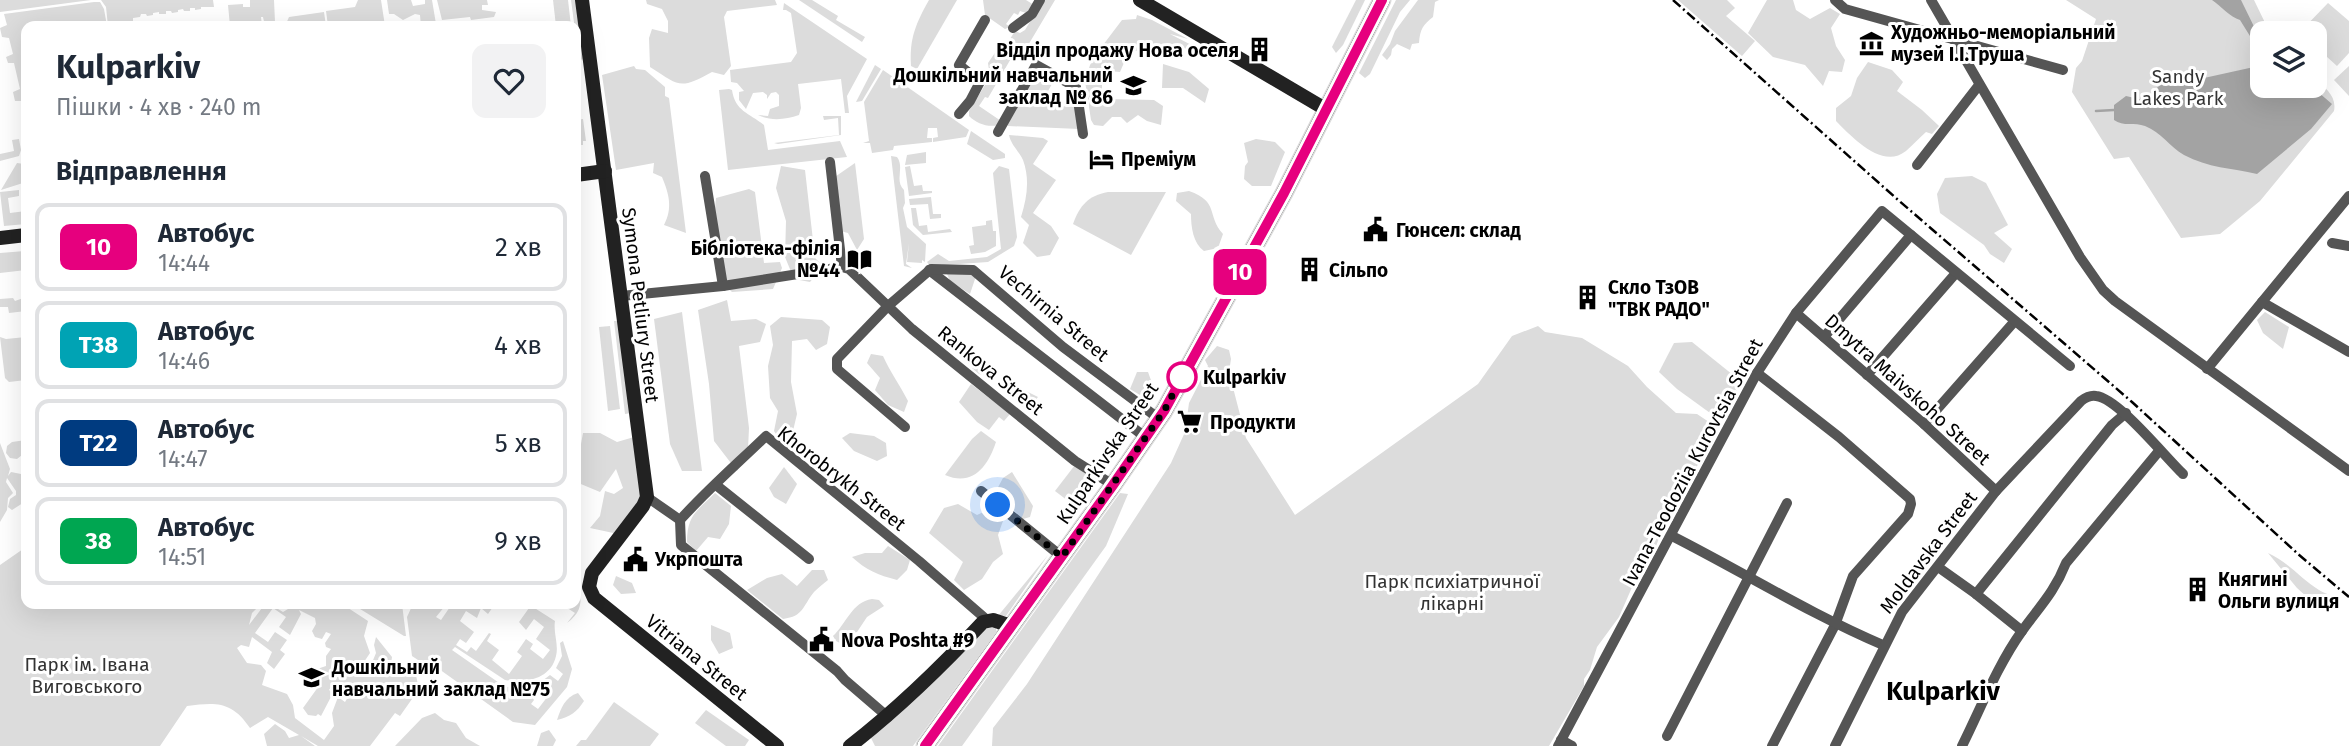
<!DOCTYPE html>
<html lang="uk">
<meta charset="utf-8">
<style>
body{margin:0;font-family:"Fira Sans",sans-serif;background:#f2f2f3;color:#1f2937;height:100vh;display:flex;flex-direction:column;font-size:26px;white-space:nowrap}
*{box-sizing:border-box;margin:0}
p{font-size:23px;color:#747a83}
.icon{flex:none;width:38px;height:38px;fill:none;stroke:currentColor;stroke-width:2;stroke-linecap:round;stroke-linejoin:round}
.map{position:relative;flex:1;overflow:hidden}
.side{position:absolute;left:21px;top:21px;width:560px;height:588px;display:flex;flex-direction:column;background:#fff;border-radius:14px;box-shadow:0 7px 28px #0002}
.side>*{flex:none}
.badge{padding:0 14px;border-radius:10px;font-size:24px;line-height:46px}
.buttons{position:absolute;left:2250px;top:21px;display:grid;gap:14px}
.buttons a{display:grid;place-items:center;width:77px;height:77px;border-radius:14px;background:#fff;box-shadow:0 7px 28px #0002;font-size:35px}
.you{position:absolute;width:35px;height:35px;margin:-18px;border:5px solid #fff;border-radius:50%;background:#1a73e8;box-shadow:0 0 0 10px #1a73e833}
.map>.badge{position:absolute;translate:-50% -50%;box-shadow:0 0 0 4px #fff}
h2{padding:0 35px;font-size:26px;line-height:63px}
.round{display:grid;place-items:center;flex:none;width:74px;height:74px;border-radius:14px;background:#f2f2f3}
.summary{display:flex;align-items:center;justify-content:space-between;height:119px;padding:0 35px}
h1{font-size:33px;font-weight:700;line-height:52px}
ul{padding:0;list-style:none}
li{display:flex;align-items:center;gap:21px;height:88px;margin:0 14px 10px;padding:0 21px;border:4px solid #e0e1e3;border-radius:14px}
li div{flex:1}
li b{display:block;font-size:26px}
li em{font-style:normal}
li .badge{min-width:77px;font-weight:700;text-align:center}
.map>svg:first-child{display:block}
.green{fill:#dcdcdc;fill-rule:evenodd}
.water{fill:#a3a3a3}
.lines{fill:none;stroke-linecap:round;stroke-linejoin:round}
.stream{stroke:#a3a3a3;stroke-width:2.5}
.primary-casing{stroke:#dbdbdb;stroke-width:19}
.street{stroke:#555;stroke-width:10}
.secondary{stroke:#222;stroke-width:14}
.primary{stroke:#000;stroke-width:16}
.rail{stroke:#000;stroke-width:2.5;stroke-dasharray:10 3.5 2 3.5;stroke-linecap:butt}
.line-casing{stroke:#fff;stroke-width:16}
.line{stroke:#e6007e;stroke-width:10}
.walk{stroke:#000;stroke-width:7;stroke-dasharray:0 12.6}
.stop-dot{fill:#fff;stroke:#e6007e;stroke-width:3.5}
.labels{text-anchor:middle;stroke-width:6;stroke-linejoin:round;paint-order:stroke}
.poi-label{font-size:19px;font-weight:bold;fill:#000;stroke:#fff;text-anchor:start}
.park-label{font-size:19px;fill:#333;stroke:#fff}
.street-label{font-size:19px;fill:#000;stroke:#fff}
.stop-label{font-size:19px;font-weight:bold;fill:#000;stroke:#fff;text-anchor:start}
.district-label{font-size:26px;font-weight:bold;fill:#000;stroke:#fff}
</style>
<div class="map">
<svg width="2349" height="746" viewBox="0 0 2349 746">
<rect width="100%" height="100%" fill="#fff"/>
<!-- green -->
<g class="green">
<polygon points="0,0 91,0 0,12"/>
<polygon points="101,0 213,0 214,7 201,7 201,9 195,10 195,8 190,8 190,11 184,11 183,9 178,10 178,12 172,13 171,11 166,11 166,14 159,14 159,12 153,13 153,15 147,16 146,14 141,14 140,17 133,18 133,26 108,26 106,7"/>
<polygon points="250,0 274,0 275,22 272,26 265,26 263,17 261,17 262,26 230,26 228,5 243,4 243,7 250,7"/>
<polygon points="358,0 381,0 385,26 328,26 326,11 355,7"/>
<polygon points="387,0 411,0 413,6 425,4 425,0 432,0 436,24 421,26 420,15 415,14 403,20 394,14 389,14"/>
<polygon points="437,0 487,0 488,5 482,5 482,10 496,12 494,17 471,20 470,17 442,20"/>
<polygon points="553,0 568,0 571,26 556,26"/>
<polygon points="571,0 578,0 585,59 579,60"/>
<path d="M646,0H775L777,5L727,11L724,17L731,66L724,75L712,72C679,90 680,86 650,67L649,38L652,29L668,33V21L662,9L647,4Z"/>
<polygon points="799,0 812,0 838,16 836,20 865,37 862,42"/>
<path d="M929,0H957L917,69L911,66C909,39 916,23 929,0Z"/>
<polygon points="983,0 1026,0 1034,5 1026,13 1020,11 1018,15 1014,13 1006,24 1010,27 1005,29 985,15"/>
<path d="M1043,0H1055L1027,47L1020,43L988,98L985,97L979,106L1004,123C992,129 978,125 969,116V111L990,77L988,63L999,47H1005L1015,31L1020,33L1025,30Z"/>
<polygon points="1356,0 1365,0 1343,45 1336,53 1332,47 1335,41"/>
<polygon points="1396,0 1410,0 1400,12 1370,74 1365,78 1359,73"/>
<path d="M1418,0H1439L1435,2L1433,17C1423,25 1420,29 1419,43L1412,44L1410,50L1397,44L1392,49L1391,55L1387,60L1382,55L1390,44L1395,31Z"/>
<polygon points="1678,0 1727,0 1735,8 1726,16 1755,41 1742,56"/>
<polygon points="1767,0 1793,0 1796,10 1810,19 1830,8 1840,14 1831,28 1836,46 1845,60 1842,72 1829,71 1823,86 1805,65 1773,57 1748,33"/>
<path d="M2066,0H2254L2270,33H2263V86H2315V78C2325,88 2337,96 2334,111L2260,201L2220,234L2181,238L2129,157L2114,159L2072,92L2076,68L2082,61L2096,19Z"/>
<polygon points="94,2 100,2 104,9 107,26 26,26 26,121 22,101 15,101 13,92 20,89 14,63 8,63 6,57 13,54 9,38 2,37 0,28 7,25 4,14"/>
<path d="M784,3L867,59L847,96L849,113H845L841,79L798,84L801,108L799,115C785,120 770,121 758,115L768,116L770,109L779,106V95L776,92L771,93L767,99V95L763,92L753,93L746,109L739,100V92L744,91L737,83L731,82L730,70L791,62L797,53L791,13L786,10H783Z"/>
<polygon points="2328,3 2349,21 2349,53 2337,66 2315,46 2315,33 2300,32"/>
<polygon points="324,12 326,26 285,26 289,17"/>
<polygon points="1137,15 1152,20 1188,39 1170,34 1209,54 1208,59 1182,47 1155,51 1129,51 1120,72 1109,71 1102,80 1102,95 1107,99 1154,100 1163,106 1161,125 1147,121 1138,115 1127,123 1121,117 1112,117 1103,126 1094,125 1091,120 1085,81 1090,65 1100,49 1122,20 1136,19"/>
<path d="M1868,62L1892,70L1903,82L1897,91L1922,110L1939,126L1932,134L1926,132C1919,138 1913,145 1906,151C1882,170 1852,137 1836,121V108L1851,96L1857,78Z"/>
<polygon points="1163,64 1189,72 1209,89 1205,103 1183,88 1162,88"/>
<polygon points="875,65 881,69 862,101 856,102"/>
<path d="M634,66L636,69L645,70L665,87V96L669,98L686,233L664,225C673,208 669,194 662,177L653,173L654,163L616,170L602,75Z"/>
<polygon points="2349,66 2349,96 2334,80"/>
<polygon points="883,70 969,130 966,137 933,142 933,138 938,137 937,128 928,128 927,138 932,138 932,142 894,146 893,150 872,153 870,143 863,143 869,141 864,102"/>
<polygon points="1034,74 1052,84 1044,98 1062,108 1068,102 1076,105 1079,129 1008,126 1007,124"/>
<path d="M729,89L732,90C735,111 749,113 764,125L768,150L840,141L847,157L728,170L719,90Z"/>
<polygon points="823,116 841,116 841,135 778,144 774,143 839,135 838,118 824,120"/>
<polygon points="583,119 586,141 583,141 583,145 576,145 576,120"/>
<polygon points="971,131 1005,154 1005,158 993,160 967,144"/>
<path d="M1009,135L1043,138L1048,141L1033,164L1056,180L1033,213L1051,226L1059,238L1050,255L1037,257L1023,243L1029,225L1021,217C1027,198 1030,179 1023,160C1019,151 1011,145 1009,135Z"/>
<polygon points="19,139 21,150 19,156 0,161 0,154 14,151 12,140"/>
<polygon points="1256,139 1275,142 1285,152 1271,186 1252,186 1244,179 1245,166 1248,162 1244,143"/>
<polygon points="926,152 926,163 905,165 907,155"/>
<path d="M891,156L897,157C905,168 894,180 904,190L905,203L903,208L907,227L926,244L925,262L922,260V263L907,262L909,243L906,264L912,268L904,266Z"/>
<polygon points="17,163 24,164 26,182 1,190"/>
<polygon points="855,163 864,239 857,250 848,233 833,229 829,181"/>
<polygon points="781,166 805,170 815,258 823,266 810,282 794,279 785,257 786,221 776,188"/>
<polygon points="910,166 914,186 922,185 923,191 932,191 932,193 909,196 905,167"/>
<polygon points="999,166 1009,169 1017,237 1014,246 988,262 930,266 927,262 938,254 949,261 987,257 1001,249 993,173"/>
<polygon points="1972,176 1986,183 2008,225 1994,233 2012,249 2004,263 1990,254 1984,245 1940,213 1937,194 1945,178"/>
<polygon points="749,189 755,192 764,263 780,262 782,268 773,289 732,292 720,281 712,238 716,198"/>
<polygon points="19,190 19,196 8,198 10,213 26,211 26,224 4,226 0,192"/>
<path d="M1189,191C1220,202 1206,215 1223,234L1218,248L1204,251C1193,243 1191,227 1191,214L1176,201L1177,193Z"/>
<path d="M1108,192H1166L1131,255L1073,224C1080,205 1088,196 1108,192Z"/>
<polygon points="931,197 933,214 941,214 941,218 930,219 928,204 910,205 909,199"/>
<polygon points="911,208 916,208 919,226 927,225 928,232 950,229 952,232 923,235 913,225"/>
<polygon points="992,220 993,231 996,231 996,246 985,252 971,254 969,246 974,245 972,227 986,225 986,221"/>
<polygon points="25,251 26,270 0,273 0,253"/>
<polygon points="958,268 976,276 970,294 950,281 945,269"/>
<polygon points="26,297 26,311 9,313 8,307 0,307 0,299 13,298 15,301"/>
<polygon points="727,300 731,321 756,319 766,324 760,342 739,346 749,428 748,449 737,471 714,441 709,384 698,310"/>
<polygon points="682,312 702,471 682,471 670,444 654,319"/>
<polygon points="2265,312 2289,327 2283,349 2263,333 2257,320"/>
<polygon points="781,317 822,320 830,327 827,344 816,350 807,339 792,341 791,382 797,414 792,435 778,437 774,431 778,411 770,398 768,366 773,345 770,326"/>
<polygon points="614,321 620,321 631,413 625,414"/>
<polygon points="610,326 620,409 608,411 599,327"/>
<polygon points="1538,326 1545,332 1582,338 1628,366 1647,387 1676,413 1697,414 1715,426 1710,437 1712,439 1663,528 1651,559 1633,585 1619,617 1597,647 1590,670 1584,679 1584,686 1549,746 992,746 993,728 1027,684 1171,463 1185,432 1189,403 1208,366 1205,360 1217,346 1229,350 1231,359 1229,372 1246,438 1295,515 1478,384 1512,336"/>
<polygon points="0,337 6,339 26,337 26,380 9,382 5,378"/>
<polygon points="1692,342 1738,379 1736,395 1727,418 1717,418 1677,389 1659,372 1674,343"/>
<polygon points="976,353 987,360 993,368 987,376 979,374 972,368 972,359"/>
<path d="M871,354L883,356C890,372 900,385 908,401L904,412L888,405L875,390L880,378L867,363Z"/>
<polygon points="1137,372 1148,372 1152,383 1140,395 1130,389"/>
<polygon points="971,384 1010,414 1004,421 999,417 989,430 977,422 959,402"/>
<polygon points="1026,391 1038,397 1027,410 1017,402"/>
<path d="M981,431L996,442C988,466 973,487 945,475L972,439Z"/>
<polygon points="583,433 600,433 617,442 634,437 641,498 618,534 590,528 600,516 605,491 614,494 623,488 616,469 600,492 576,482 579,471 576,472 576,439 581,444"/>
<polygon points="850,433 874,436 886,443 887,456 877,461 854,451 842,438"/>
<polygon points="26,440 26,455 22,455 17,459 10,458 6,453 7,446 12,442"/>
<polygon points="0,443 10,469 8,476 11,472 26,475 26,501 12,510 8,507 10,499 16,495 16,491 7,478 6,482 13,493 8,498 7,510 0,522"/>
<polygon points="1075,465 1096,481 1076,507 1055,491"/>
<polygon points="784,467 797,484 786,504 774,497 769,488"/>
<polygon points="1012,472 1033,506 1030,517 1023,519 995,493 1003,478"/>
<path d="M715,493L731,506L729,524L720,539L708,537L696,551L687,542C687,515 697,511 715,493Z"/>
<polygon points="1120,493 1128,494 1106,546 962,746 938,746"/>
<polygon points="958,504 977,515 990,509 1004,518 998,535 1003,554 993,562 982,579 964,590 954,580 963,562 929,533 944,508"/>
<path d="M888,546L910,560L907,570L897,580C878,575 866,570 852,557L865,553H882Z"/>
<path d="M26,547V604H261L252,613L249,625L265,604H282L278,609L283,612L293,606L290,604H342L368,621L364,636L370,653L364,662V668L371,665L376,653L374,645L376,637L392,657L390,671H415L419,689L400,716L395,713L370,746H318L301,736L315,746H267L264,734L275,724L285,731L289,738L299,735L268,717L250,728C232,701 216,702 187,706L160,746H0V565ZM273,608L286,617L279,627L290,635L301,614L299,610L315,618L316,624L312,631L315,637L322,639L326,632L331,634L325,643L326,647L331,649L326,656V666L320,668L313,677L321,683L303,708L308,715L316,716L318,714L321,716L333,693L329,690L334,683L350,694L345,702L338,697L332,713L334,726L324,740L295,718L293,705L287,694L262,685L266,671L261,665L247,663L237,648L241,645L249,647L252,637L272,652L267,663L274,669L285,654L280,650L287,640L275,632L268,642L255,633Z"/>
<path d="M2268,553C2288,562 2301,579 2319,590C2325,594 2329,593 2333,599L2318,607L2297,588Z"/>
<polygon points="1048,555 1006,616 998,616"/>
<path d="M812,570H824L828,580C823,584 818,588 814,592C802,607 804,616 783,619L747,590L767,578L782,574L797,586Z"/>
<polygon points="616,576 632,583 636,593 621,594 613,585"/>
<path d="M576,589L580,592C582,606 579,614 567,623L575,613L561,604H576Z"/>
<path d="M872,599L879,600L884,606L867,617L857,632L850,634L849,641L842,644L836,641L833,636C846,624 852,602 872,599Z"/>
<polygon points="352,604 402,604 406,636 404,636"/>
<path d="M413,604H441L445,606L436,617L441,620L452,604H495L488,614L481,608L477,618L466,611L460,621L474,632L466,643L460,639L456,645L467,652L471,647L476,651L489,633L491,634L487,641L499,650L492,660L509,674L522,656L517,652L526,639L533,644L530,649L543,659L550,650L536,639L544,627L534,619L526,630L519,622L529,608L533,607L555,621C553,632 559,645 556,656C551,679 525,684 505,680L455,647L452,650L505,687L526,686L534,700L531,704L538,709L548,696L542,691L536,697L530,686L538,684L550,675L558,681L563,674L556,668L562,656L560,643L563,641L572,669L567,687L535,725L513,722L432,664H424L412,656L407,617Z"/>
<polygon points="711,625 730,633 733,648 719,654 711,640"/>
<polygon points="992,626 996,628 996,632 913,746 875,746 871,738 984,628"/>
<path d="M578,693L584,701C577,712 570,717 557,720C561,708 565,697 578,693Z"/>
<polygon points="614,702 659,734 650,746 576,746 581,740 586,740"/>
<polygon points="706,710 749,740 745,746 726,746 695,723"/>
<polygon points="435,713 444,720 456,723 466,738 480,746 395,746 422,718"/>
<polygon points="549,730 556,740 553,746 537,746 541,733"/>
</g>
<!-- water -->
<g class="water">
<path d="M2212,0H2241L2263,45V57L2240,20C2230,17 2221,6 2212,0Z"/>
<path d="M2263,65V86H2311L2332,104L2311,129L2257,174C2232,168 2208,168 2184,155C2170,147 2161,132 2145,126C2135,122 2123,127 2114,120V105L2126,96L2143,100L2166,80L2180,78H2204Z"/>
</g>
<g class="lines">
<!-- stream -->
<polyline class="stream" points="2096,111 2114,110"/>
<defs>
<polyline id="primary" points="925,746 1113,485 1164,411 1284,193 1382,0"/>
</defs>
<!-- primary casing -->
<use href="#primary" class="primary-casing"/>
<!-- street -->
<g class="street">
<polyline points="1835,0 1845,9 2063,70"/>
<polyline points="1931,0 2080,257 2103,290 2115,301 2349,471"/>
<polyline points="1013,28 1032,14 1040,0"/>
<polyline points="959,114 970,101 980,82 959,65 985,20"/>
<polyline points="998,132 1036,65 1076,87 1083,134"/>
<polyline points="830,162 842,267"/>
<polyline points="1917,165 1979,85"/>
<polyline points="705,176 723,286"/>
<polyline points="2332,243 2349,246"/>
<polyline points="929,270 1145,437"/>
<polyline points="621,296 723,286 842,267 849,269 912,329 1075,461 1113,485"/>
<polyline points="2262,302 2349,352"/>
<polyline points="1796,313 1924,424 1996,491"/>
<polyline points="1824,337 1911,235"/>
<polyline points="2207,369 2349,196"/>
<polyline points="1757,373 1839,437 1910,499 1911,504 1908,514 1853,576 1835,625 1772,746"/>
<polyline points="1867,375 1956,273"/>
<polyline points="1924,424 2014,322"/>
<polyline points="905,427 837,369 837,359 888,306 931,269 973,270 1063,347 1158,418"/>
<polyline points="716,485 809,559"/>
<polyline points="981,491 1062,557"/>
<path d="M647,497L680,520C707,490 737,464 766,436L919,561L987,620"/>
<polyline points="680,520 681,545 837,671 845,680 888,717"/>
<path d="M1672,536C1743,572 1810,614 1883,645"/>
<polyline points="1938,567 1976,594 2022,631"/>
<polyline points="1976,594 2112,425 2126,413"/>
<polyline points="1667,736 1787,503"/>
<polyline points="1561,740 1572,746"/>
<polyline points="1558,746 1757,373 1796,313 1882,211 2070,366"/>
<path d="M1835,746L1902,612L1996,491L2081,401C2085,398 2090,395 2096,396C2118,398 2165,457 2183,474"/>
<path d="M1962,746C1981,708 1997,666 2022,631C2040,606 2054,593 2066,563L2159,451"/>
</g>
<!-- secondary -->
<g class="secondary">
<polyline points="582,0 647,497 643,506 592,573 589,587 594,598 777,746"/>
<polyline points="1140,0 1327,110"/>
<polyline points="576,175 605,171"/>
<polyline points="0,238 26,235"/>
<path d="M850,746C899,708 941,667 983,622L993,620L1011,626"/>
</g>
<!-- primary -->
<use href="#primary" class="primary"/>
<!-- rail -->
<polyline class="rail" points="1673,0 1897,199 2132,402 2298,554 2349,597"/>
</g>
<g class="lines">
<defs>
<polyline id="line" points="925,746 1113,485 1164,411 1284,193 1382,0"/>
</defs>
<!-- line casing -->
<use href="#line" class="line-casing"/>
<!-- line -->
<use href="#line" class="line"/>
<!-- walk -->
<polyline class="walk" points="998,505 1062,557 1164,411 1182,377"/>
</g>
<!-- icons -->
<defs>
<symbol id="museum-bare" viewBox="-9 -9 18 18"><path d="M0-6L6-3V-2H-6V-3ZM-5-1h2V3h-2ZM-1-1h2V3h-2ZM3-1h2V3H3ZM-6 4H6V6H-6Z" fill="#000" stroke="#fff" stroke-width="2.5" paint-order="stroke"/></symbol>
<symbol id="building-bare" viewBox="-9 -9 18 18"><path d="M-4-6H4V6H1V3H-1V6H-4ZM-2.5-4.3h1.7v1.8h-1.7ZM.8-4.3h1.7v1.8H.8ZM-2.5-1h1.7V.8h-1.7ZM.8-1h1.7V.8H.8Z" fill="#000" stroke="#fff" stroke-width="2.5" paint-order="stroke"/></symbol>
<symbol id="school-bare" viewBox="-9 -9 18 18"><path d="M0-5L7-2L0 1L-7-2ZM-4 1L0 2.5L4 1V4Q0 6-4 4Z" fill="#000" stroke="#fff" stroke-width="2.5" paint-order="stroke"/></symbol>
<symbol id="hotel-bare" viewBox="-9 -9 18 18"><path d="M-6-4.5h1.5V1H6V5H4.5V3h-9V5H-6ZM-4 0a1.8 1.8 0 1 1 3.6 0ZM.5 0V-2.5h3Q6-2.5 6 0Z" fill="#000" stroke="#fff" stroke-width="2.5" paint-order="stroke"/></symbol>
<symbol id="civic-bare" viewBox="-9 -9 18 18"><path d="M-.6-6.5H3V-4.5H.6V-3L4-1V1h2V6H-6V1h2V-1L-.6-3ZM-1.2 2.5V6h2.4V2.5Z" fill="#000" stroke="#fff" stroke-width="2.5" paint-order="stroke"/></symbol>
<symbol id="library-bare" viewBox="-9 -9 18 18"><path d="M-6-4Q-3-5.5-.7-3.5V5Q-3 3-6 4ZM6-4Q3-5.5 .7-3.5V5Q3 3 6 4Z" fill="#000" stroke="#fff" stroke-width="2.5" paint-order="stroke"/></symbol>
<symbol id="supermarket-bare" viewBox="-9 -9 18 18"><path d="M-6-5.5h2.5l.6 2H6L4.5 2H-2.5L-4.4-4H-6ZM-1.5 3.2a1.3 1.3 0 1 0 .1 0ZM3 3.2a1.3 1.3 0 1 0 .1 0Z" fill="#000" stroke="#fff" stroke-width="2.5" paint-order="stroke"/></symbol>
</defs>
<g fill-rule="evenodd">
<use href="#museum-bare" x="1854" y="26" width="35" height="35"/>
<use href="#building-bare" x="1242" y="32" width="35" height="35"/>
<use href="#school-bare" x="1116" y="68" width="35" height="35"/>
<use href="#hotel-bare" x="1084" y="142" width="35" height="35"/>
<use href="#civic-bare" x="1358" y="212" width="35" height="35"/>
<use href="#library-bare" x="842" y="242" width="35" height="35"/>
<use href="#building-bare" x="1292" y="252" width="35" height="35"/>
<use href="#building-bare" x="1570" y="280" width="35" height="35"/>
<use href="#supermarket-bare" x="1172" y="404" width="35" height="35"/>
<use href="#civic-bare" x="618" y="542" width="35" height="35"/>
<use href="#building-bare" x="2180" y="572" width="35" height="35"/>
<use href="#civic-bare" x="804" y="622" width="35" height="35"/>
<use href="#school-bare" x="294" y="660" width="35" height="35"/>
</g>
<!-- markers -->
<circle class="stop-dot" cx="1182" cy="377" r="14"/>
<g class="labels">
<!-- poi labels -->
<g class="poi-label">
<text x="1891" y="39">Художньо-меморіальний<tspan x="1891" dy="22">музей І.І.Труша</tspan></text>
<text x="1239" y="57" text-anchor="end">Відділ продажу Нова оселя</text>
<text x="1113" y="82" text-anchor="end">Дошкільний навчальний<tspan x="1113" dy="22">заклад № 86</tspan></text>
<text x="1121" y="166">Преміум</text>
<text x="1396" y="237">Гюнсел: склад</text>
<text x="840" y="255" text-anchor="end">Бібліотека-філія<tspan x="840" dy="22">№44</tspan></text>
<text x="1329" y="277">Сільпо</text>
<text x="1608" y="294">Скло ТзОВ<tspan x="1608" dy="22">"ТВК РАДО"</tspan></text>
<text x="1210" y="429">Продукти</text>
<text x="655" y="566">Укрпошта</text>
<text x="2218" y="586">Княгині<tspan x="2218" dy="22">Ольги вулиця</tspan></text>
<text x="841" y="647">Nova Poshta #9</text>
<text x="332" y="674">Дошкільний<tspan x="332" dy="22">навчальний заклад №75</tspan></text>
</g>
<!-- park labels -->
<g class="park-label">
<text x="2178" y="83">Sandy<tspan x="2178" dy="22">Lakes Park</tspan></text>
<text x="1452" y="588">Парк психіатричної<tspan x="1452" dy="22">лікарні</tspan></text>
<text x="87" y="671">Парк ім. Івана<tspan x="87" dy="22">Виговського</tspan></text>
</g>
<!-- street labels -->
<g class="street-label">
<text transform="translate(641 305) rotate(83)" y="7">Symona Petliury Street</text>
<text transform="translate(1054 313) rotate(40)" y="7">Vechirnia Street</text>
<text transform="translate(991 370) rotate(39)" y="7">Rankova Street</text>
<text transform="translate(1908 389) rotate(42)" y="7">Dmytra Maivskoho Street</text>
<text transform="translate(1107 453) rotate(-56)" y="7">Kulparkivska Street</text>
<text transform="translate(1692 462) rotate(-62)" y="7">Ivana-Teodoziia Kurovtsia Street</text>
<text transform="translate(842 478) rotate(38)" y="7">Khorobrykh Street</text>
<text transform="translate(1928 552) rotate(-53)" y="7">Moldavska Street</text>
<text transform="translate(697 657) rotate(39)" y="7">Vitriana Street</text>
</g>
<!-- stop labels -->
<g class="stop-label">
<text x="1203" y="384">Kulparkiv</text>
</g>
<!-- district labels -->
<g class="district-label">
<text x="1943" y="700">Kulparkiv</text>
</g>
</g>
</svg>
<div class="buttons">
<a><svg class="icon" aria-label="layers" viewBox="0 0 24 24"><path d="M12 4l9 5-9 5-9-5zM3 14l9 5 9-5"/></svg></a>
</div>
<div class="you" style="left:998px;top:505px"></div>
<b class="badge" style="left:1240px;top:272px;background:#e6007e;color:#fff">10</b>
<section class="side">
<div class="summary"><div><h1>Kulparkiv</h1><p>Пішки · 4 хв · 240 m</p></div><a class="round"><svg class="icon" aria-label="heart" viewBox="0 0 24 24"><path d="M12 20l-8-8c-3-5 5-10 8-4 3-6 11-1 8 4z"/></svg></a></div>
<h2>Відправлення</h2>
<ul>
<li><span class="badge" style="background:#e6007e;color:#fff">10</span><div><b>Автобус</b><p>14:44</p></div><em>2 хв</em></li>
<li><span class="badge" style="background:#00a3b4;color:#fff">Т38</span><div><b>Автобус</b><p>14:46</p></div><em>4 хв</em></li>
<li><span class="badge" style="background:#003b80;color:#fff">Т22</span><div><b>Автобус</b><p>14:47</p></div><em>5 хв</em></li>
<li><span class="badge" style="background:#00a651;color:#fff">38</span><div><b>Автобус</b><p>14:51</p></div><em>9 хв</em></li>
</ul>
</section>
</div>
